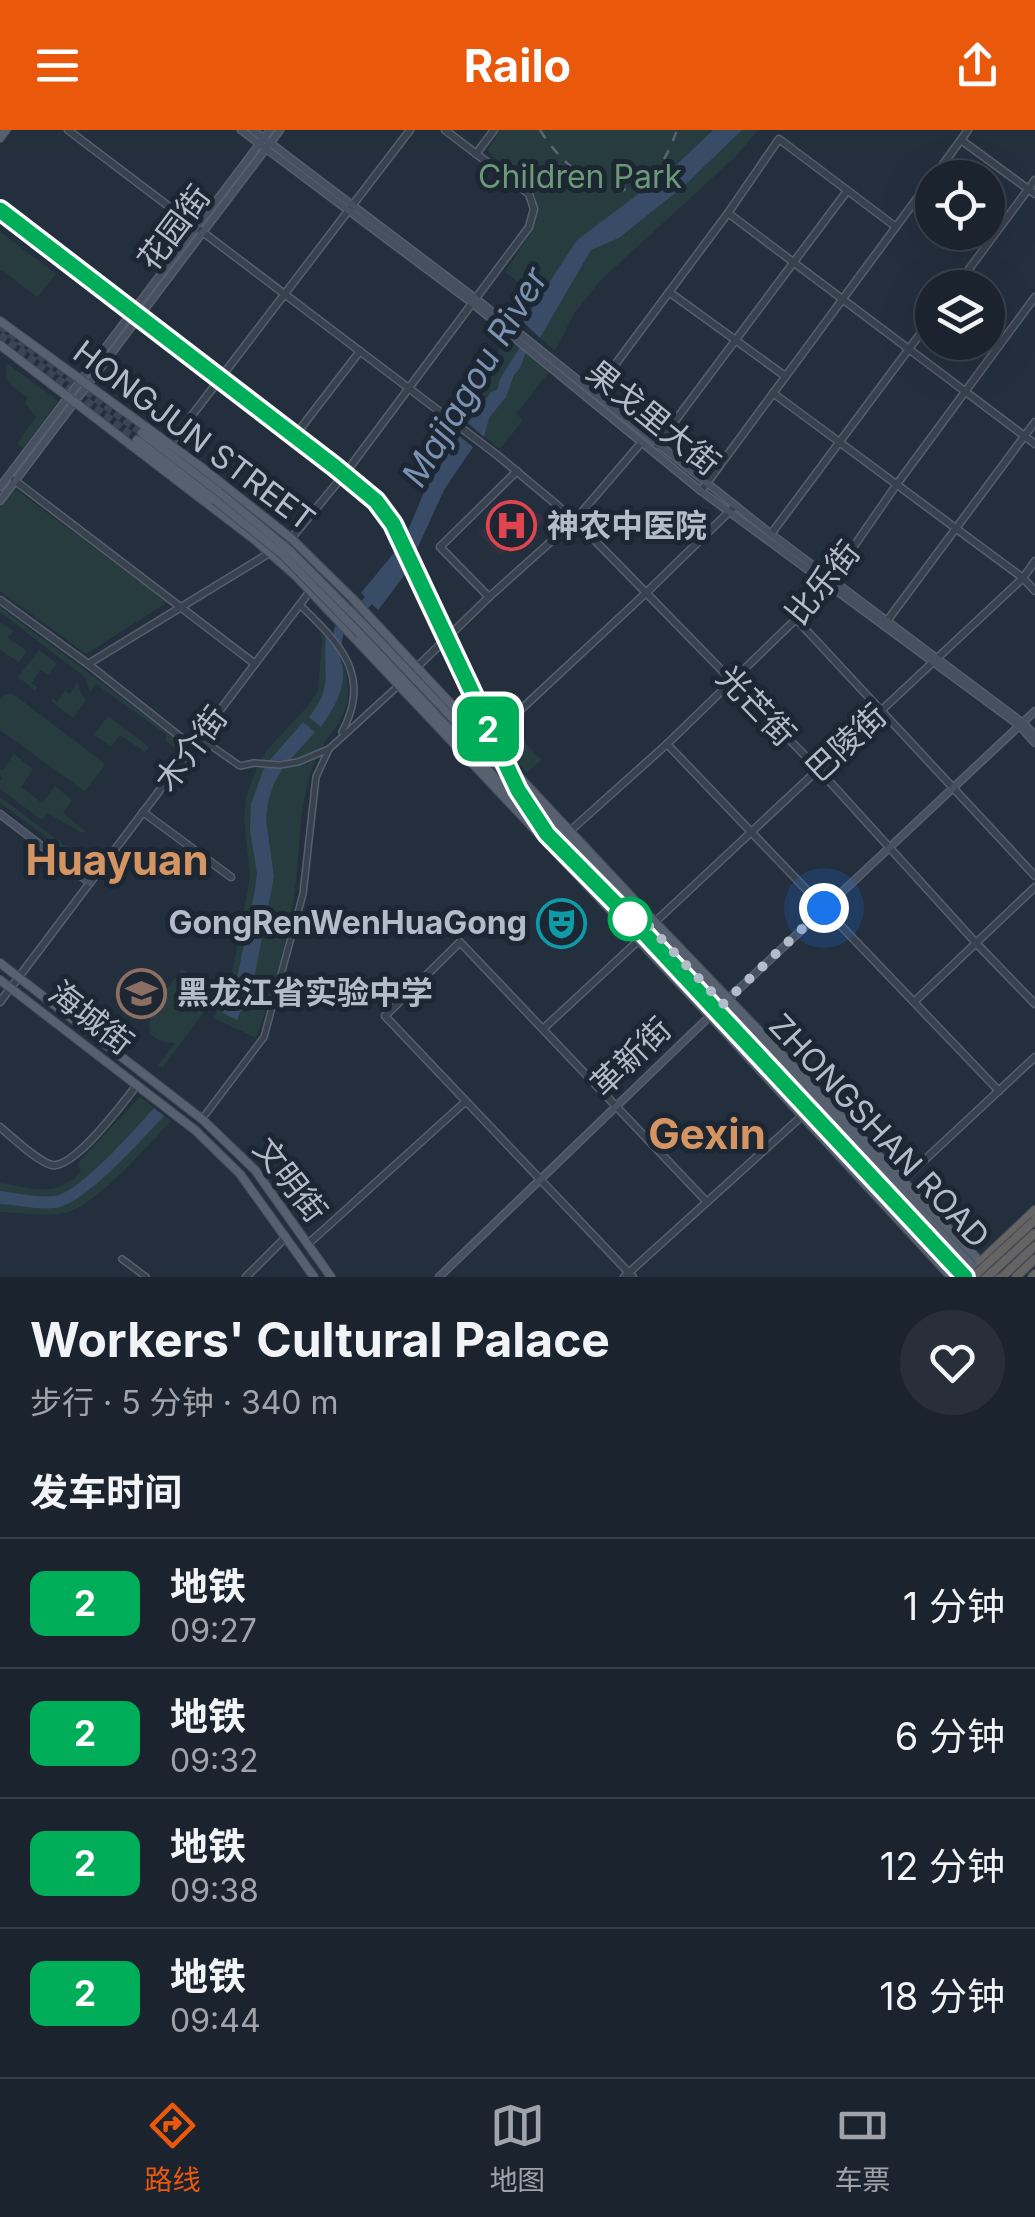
<!DOCTYPE html>
<html lang="zh">
<meta charset="utf-8">
<style>
body{margin:0;font-family:Inter,"Noto Sans SC",sans-serif;background:#282f3a;color:#f1f3f6;height:100vh;display:flex;flex-direction:column;font-size:38px;white-space:nowrap}
*{box-sizing:border-box;margin:0}
p{font-size:32px;color:#a0a4aa}
.icon{flex:none;width:55px;height:55px;fill:none;stroke:currentColor;stroke-width:2;stroke-linecap:round;stroke-linejoin:round}
.map{position:relative;height:1147px;overflow:hidden}
.sheet{display:flex;flex-direction:column;background:#1b232e;flex:1}
.sheet>*{flex:none}
.badge{padding:0 20px;border-radius:15px;font-size:35px;line-height:65px}
.fabs{position:absolute;left:915px;top:30px;display:grid;gap:20px}
.fabs a{display:grid;place-items:center;width:90px;height:90px;border-radius:50%;background:#1b232e;box-shadow:0 10px 40px #0002,0 0 0 2px #39404a;font-size:50px}
.you{position:absolute;width:50px;height:50px;margin:-25px;border:8px solid #fff;border-radius:50%;background:#1a73e8;box-shadow:0 0 0 15px #1a73e833}
.map>.badge{position:absolute;translate:-50% -50%;box-shadow:0 0 0 5px #fff}
h2{padding:0 30px;font-size:38px;line-height:90px}
.round{display:grid;place-items:center;flex:none;width:105px;height:105px;border-radius:52px;background:#282f3a}
.head{display:flex;align-items:center;justify-content:space-between;height:170px;padding:0 30px}
h1{font-size:48px;font-weight:700;line-height:75px}
ul{padding:0;list-style:none}
li{display:flex;align-items:center;gap:30px;height:130px;padding:0 30px;border-top:2px solid #39404a}
li div{flex:1}
li b{display:block;font-size:38px}
li em{font-style:normal}
li .badge{min-width:110px;font-weight:700;text-align:center}
header{display:flex;justify-content:space-between;align-items:center;height:130px;padding:0 30px;background:#ea580c;color:#fff;font-size:45px;font-weight:700}
.tabs{display:flex;justify-content:space-around;align-items:center;height:140px;border-top:2px solid #39404a;background:#1b232e;font-size:28px;color:#a0a4aa}
.tabs a{display:grid;justify-items:center;gap:5px}
.tabs .selected{color:#ea580c}
.map>svg:first-child{display:block}
.medical{fill:#32303f}
.green{fill:#263c3f}
.water{fill:#394c67}
.lines{fill:none;stroke-linecap:round;stroke-linejoin:round}
.river{stroke:#394c67;stroke-width:10}
.primary-tunnel{stroke:#3a4453;stroke-width:8;stroke-dasharray:8 4;stroke-linecap:butt}
.minor-casing{stroke:#565f6c;stroke-width:8}
.tertiary-casing{stroke:#565f6c;stroke-width:9}
.secondary-casing{stroke:#565f6c;stroke-width:9}
.primary-casing{stroke:#414a57;stroke-width:10}
.trunk-casing{stroke:#434c59;stroke-width:10}
.minor{stroke:#38414e;stroke-width:5}
.tertiary{stroke:#38414e;stroke-width:6}
.secondary{stroke:#465061;stroke-width:6}
.primary{stroke:#56606e;stroke-width:8}
.trunk{stroke:#656462;stroke-width:8}
.rail{stroke:#5a6575;stroke-width:2.5;stroke-dasharray:10 10;stroke-linecap:butt}
.primary-bridge-casing{stroke:#414a57;stroke-width:10;stroke-linecap:butt}
.trunk-bridge-casing{stroke:#434c59;stroke-width:10;stroke-linecap:butt}
.primary-bridge{stroke:#56606e;stroke-width:8}
.trunk-bridge{stroke:#656462;stroke-width:8}
.line-casing{stroke:#fff;stroke-width:22}
.line{stroke:#00ae59;stroke-width:15}
.walk{stroke:#b4bcc9;stroke-width:10;stroke-dasharray:0 18}
.stop-dot{fill:#fff;stroke:#00ae59;stroke-width:5}
.labels{text-anchor:middle;stroke-width:10;stroke-linejoin:round;paint-order:stroke}
.park-label{font-size:32px;fill:#6b9a76;stroke:#1d2633}
.street-label{font-size:32px;fill:#b4bcc9;stroke:#1d2633}
.poi-label{font-size:32px;font-weight:bold;fill:#b4bcc9;stroke:#1d2633;text-anchor:start}
.water-label{font-size:35px;font-style:italic;fill:#7c92b1;stroke:#1d2633}
.district-label{font-size:42px;font-weight:bold;fill:#d59563;stroke:#1d2633}
</style>
<header><svg class="icon" aria-label="menu" viewBox="0 0 24 24"><path d="M4 6h16M4 12h16M4 18h16"/></svg>Railo<svg class="icon" aria-label="share" viewBox="0 0 24 24"><path d="M12 15V3M7 8l5-5 5 5M5 13v7h14v-7"/></svg></header>
<div class="map">
<svg width="1035" height="1147" viewBox="0 0 1035 1147">
<rect width="100%" height="100%" fill="#242f3e"/>
<!-- medical -->
<polygon class="medical" points="514,368 547,389 500,426 478,403"/>
<!-- green -->
<g class="green">
<path d="M500,0H713L674,37L577,110L539,168L505,142C522,115 555,79 524,50C512,39 497,32 487,20Z"/>
<polygon points="742,0 758,0 738,24 699,60 602,149 575,182 557,217 554,220 540,208 591,120 619,108 684,56"/>
<polygon points="0,102 56,144 37,167 2,140 0,142"/>
<polygon points="505,211 513,212 550,241 516,284 523,290 500,319 452,280 483,238 486,240"/>
<path d="M8,234L58,271L23,318L17,314L36,287L25,273L28,268C16,259 0,249 8,234Z"/>
<polygon points="15,359 168,472 86,524 0,461 0,378"/>
<polygon points="0,477 185,615 181,622 165,610 167,605 96,554 90,562 86,548 0,482"/>
<polygon points="0,492 13,501 8,508 27,521 19,532 0,520"/>
<path d="M320,502C339,516 349,539 348,563C347,589 334,596 322,617C317,625 313,636 310,645C299,681 300,723 295,760C288,811 274,860 256,908L214,888L232,842L250,747L244,688L246,667L259,633L267,620L307,577L318,560L322,511Z"/>
<polygon points="39,520 57,534 48,545 40,540 32,553 37,557 35,560 18,547"/>
<polygon points="77,552 81,564 86,570 73,588 51,571 53,569 57,572 65,561 70,564"/>
<polygon points="9,564 13,564 103,632 104,636 86,660 83,660 0,600 0,570 4,565"/>
<polygon points="108,586 149,617 145,622 120,605 111,616 94,605"/>
<polygon points="519,606 541,630 527,643 505,619"/>
<polygon points="14,624 33,639 21,657 42,673 55,656 72,670 63,683 85,701 82,703 48,683 42,690 0,659 0,651 3,648 0,645 0,639 3,640"/>
<polygon points="0,667 92,736 91,740 0,673"/>
<path d="M182,839L188,843L186,848C199,845 207,853 209,866L213,862L217,865L162,938L158,935L175,913C120,911 168,859 182,839Z"/>
<path d="M140,967L171,991C147,1015 96,1077 64,1083C43,1087 21,1082 0,1082V1053C36,1058 52,1069 81,1042L78,1033Z"/>
</g>
<!-- water -->
<g class="water">
<polygon points="713,0 742,0 684,56 619,108 591,120 540,208 523,192 577,110 674,37"/>
<polygon points="520,217 526,222 520,238 514,245 506,267 489,288 484,307 468,293 491,262 498,259 500,249"/>
<polygon points="459,306 473,317 444,360 406,443 378,480 361,463 403,412 425,360"/>
<path d="M326,506C355,538 343,566 321,597L309,587C335,555 322,542 326,506Z"/>
<polygon points="303,592 315,602 290,630 269,631"/>
<polygon points="264,638 283,638 274,653 268,672 266,689 274,747 266,788 254,849 237,890 223,883 238,844 255,759 257,743 250,701 251,674"/>
<path d="M154,978L164,986C143,1008 85,1074 56,1078C38,1080 18,1075 0,1074V1061C17,1063 38,1068 55,1066C79,1063 136,998 154,978Z"/>
</g>
<g class="lines">
<!-- river -->
<polyline class="river" points="335,524 339,500 377,462"/>
<!-- primary-tunnel -->
<g class="primary-tunnel">
<polyline points="0,196 142,303"/>
<polyline points="0,205 137,310"/>
</g>
<defs>
<g id="minor">
<path d="M300,475C339,513 373,545 342,602"/>
<polyline points="200,608 240,636 254,633 280,635 298,632 329,619"/>
<polyline points="202,989 264,907 303,764 316,647 329,619 398,556"/>
<polyline points="122,1129 146,1147"/>
</g>
<g id="tertiary">
<polyline points="68,0 497,325 575,390 820,641 976,813 1035,874"/>
<polyline points="961,10 1035,64"/>
<polyline points="476,24 494,0"/>
<polyline points="933,48 968,0"/>
<polyline points="0,75 347,341"/>
<polyline points="728,83 1035,314"/>
<polyline points="955,158 1035,50"/>
<polyline points="669,162 785,246"/>
<polyline points="594,263 728,83 779,9 896,97"/>
<polyline points="773,263 1023,448 1035,461"/>
<polyline points="297,303 360,221"/>
<polyline points="170,314 410,0"/>
<polyline points="657,315 847,61"/>
<polyline points="14,350 255,534"/>
<polyline points="701,361 932,48"/>
<polyline points="771,404 932,188"/>
<polyline points="290,410 347,341 529,97 534,79 529,64 445,0"/>
<polyline points="489,467 440,417 517,341"/>
<polyline points="0,470 88,534 193,617"/>
<polyline points="796,489 1035,746"/>
<polyline points="887,491 1035,292"/>
<polyline points="88,534 271,422"/>
<polyline points="416,538 489,467 575,390 641,313"/>
<polyline points="486,612 647,462 735,376"/>
<polyline points="667,614 999,961"/>
<polyline points="143,682 231,747"/>
<polyline points="570,701 667,614 796,489 827,455 897,354 1035,167"/>
<polyline points="655,792 1023,448 1035,431"/>
<polyline points="0,872 310,461"/>
<polyline points="914,872 1035,757"/>
<polyline points="543,899 638,811"/>
<path d="M0,997C12,1007 38,1032 52,1035C74,1039 123,973 137,955"/>
<polyline points="902,1051 1035,927"/>
<polyline points="308,1114 465,972"/>
<polyline points="246,1147 286,1107"/>
<polyline points="624,1147 802,986"/>
<polyline points="633,1147 385,886 460,812 707,1072"/>
</g>
<g id="secondary">
<polyline points="241,0 472,173 701,361 1020,596 1035,613"/>
<polyline points="253,0 475,168 771,404 1023,593 1035,605"/>
<polyline points="0,357 270,0"/>
<polyline points="0,371 280,0"/>
<polyline points="0,684 90,753"/>
<polyline points="439,1147 710,886 1035,581"/>
</g>
<g id="primary">
<polyline points="0,8 6,0"/>
<polyline points="0,191 201,337 292,409 352,468 655,792 995,1147"/>
<polyline points="0,215 255,410 297,447 710,886 951,1147"/>
<polyline points="142,303 219,362"/>
<polyline points="137,310 215,370"/>
<polyline points="366,497 983,1147"/>
<polyline points="360,504 964,1147"/>
<polyline points="0,833 202,989 255,1040 331,1147"/>
<polyline points="0,850 195,1000 240,1044 314,1147"/>
</g>
<g id="trunk">
<polyline points="980,1132 1035,1080"/>
<polyline points="1002,1147 1035,1116"/>
<polyline points="1016,1147 1035,1129"/>
<polyline points="1032,1147 1035,1144"/>
</g>
</defs>
<!-- minor casing -->
<use href="#minor" class="minor-casing"/>
<!-- tertiary casing -->
<use href="#tertiary" class="tertiary-casing"/>
<!-- secondary casing -->
<use href="#secondary" class="secondary-casing"/>
<!-- primary casing -->
<use href="#primary" class="primary-casing"/>
<!-- trunk casing -->
<use href="#trunk" class="trunk-casing"/>
<!-- minor -->
<use href="#minor" class="minor"/>
<!-- tertiary -->
<use href="#tertiary" class="tertiary"/>
<!-- secondary -->
<use href="#secondary" class="secondary"/>
<!-- primary -->
<use href="#primary" class="primary"/>
<!-- trunk -->
<use href="#trunk" class="trunk"/>
<!-- rail -->
<path class="rail" d="M540,0C558,29 585,53 618,62C655,50 664,35 677,0"/>
<defs>
<g id="primary-bridge">
<polyline points="219,362 289,420 366,497"/>
<polyline points="215,370 283,425 360,504"/>
</g>
<g id="trunk-bridge">
<polyline points="973,1147 1035,1090"/>
<polyline points="987,1147 1035,1103"/>
</g>
</defs>
<!-- primary-bridge casing -->
<use href="#primary-bridge" class="primary-bridge-casing"/>
<!-- trunk-bridge casing -->
<use href="#trunk-bridge" class="trunk-bridge-casing"/>
<!-- primary-bridge -->
<use href="#primary-bridge" class="primary-bridge"/>
<!-- trunk-bridge -->
<use href="#trunk-bridge" class="trunk-bridge"/>
</g>
<g class="lines">
<defs>
<polyline id="line" points="0,80 335,337 376,371 393,394 518,660 547,704 630,788 965,1147"/>
</defs>
<!-- line casing -->
<use href="#line" class="line-casing"/>
<!-- line -->
<use href="#line" class="line"/>
<!-- walk -->
<polyline class="walk" points="630,789 632,778 723,874 824,778"/>
</g>
<!-- icons -->
<defs>
<symbol id="hospital-ring" viewBox="-11 -11 22 22"><circle r="9.5" fill="#1d2633" stroke="#e0444e" stroke-width="1.5"/><path d="M-5-5h3v3.5h4V-5h3V5h-3V1.5h-4V5h-3Z" fill="#e0444e"/></symbol>
<symbol id="theatre-ring" viewBox="-11 -11 22 22"><circle r="9.5" fill="#1d2633" stroke="#0f9aa8" stroke-width="1.5"/><path d="M-5-5.5Q0-4 5-5.5V0Q5 5 0 6Q-5 5-5 0ZM-3.3-2.5H-1v1.5H-3.3ZM1-2.5H3.3v1.5H1ZM-2.8 1Q0 5.5 2.8 1Z" fill="#0f9aa8"/></symbol>
<symbol id="school-ring" viewBox="-11 -11 22 22"><circle r="9.5" fill="#1d2633" stroke="#8d6e63" stroke-width="1.5"/><path d="M0-5L7-2L0 1L-7-2ZM-4 1L0 2.5L4 1V4Q0 6-4 4Z" fill="#8d6e63"/></symbol>
</defs>
<g fill-rule="evenodd">
<use href="#hospital-ring" x="484" y="368" width="55" height="55"/>
<use href="#theatre-ring" x="534" y="766" width="55" height="55"/>
<use href="#school-ring" x="114" y="836" width="55" height="55"/>
</g>
<!-- markers -->
<circle class="stop-dot" cx="630" cy="789" r="20"/>
<g class="labels">
<!-- park labels -->
<g class="park-label">
<text x="580" y="58">Children Park</text>
</g>
<!-- street labels -->
<g class="street-label">
<text transform="translate(174 98) rotate(-53)" y="11">花园街</text>
<text transform="translate(653 288) rotate(39)" y="11">果戈里大街</text>
<text transform="translate(194 306) rotate(37)" y="11">HONGJUN STREET</text>
<text transform="translate(823 453) rotate(-51)" y="11">比乐街</text>
<text transform="translate(756 576) rotate(46)" y="11">光芒街</text>
<text transform="translate(846 613) rotate(-43)" y="11">巴陵街</text>
<text transform="translate(191 619) rotate(-53)" y="11">木介街</text>
<text transform="translate(91 888) rotate(38)" y="11">海城街</text>
<text transform="translate(631 927) rotate(-44)" y="11">革新街</text>
<text transform="translate(879 1001) rotate(47)" y="11">ZHONGSHAN ROAD</text>
<text transform="translate(290 1050) rotate(52)" y="11">文明街</text>
</g>
<!-- poi labels -->
<g class="poi-label">
<text x="547" y="407">神农中医院</text>
<text x="527" y="804" text-anchor="end">GongRenWenHuaGong</text>
<text x="177" y="874">黑龙江省实验中学</text>
</g>
<!-- water labels -->
<g class="water-label">
<text transform="translate(475 247) rotate(-59)" y="12">Majiagou River</text>
</g>
<!-- district labels -->
<g class="district-label">
<text x="117" y="745">Huayuan</text>
<text x="707" y="1019">Gexin</text>
</g>
</g>
</svg>
<div class="fabs">
<a><svg class="icon" aria-label="locate" viewBox="0 0 24 24"><circle cx="12" cy="12" r="6"/><path d="M12 2v4M12 18v4M2 12h4M18 12h4"/></svg></a>
<a><svg class="icon" aria-label="layers" viewBox="0 0 24 24"><path d="M12 4l9 5-9 5-9-5zM3 14l9 5 9-5"/></svg></a>
</div>
<div class="you" style="left:824px;top:778px"></div>
<b class="badge" style="left:488px;top:599px;background:#00ae59;color:#fff">2</b>
</div>
<section class="sheet">
<div class="head"><div><h1>Workers' Cultural Palace</h1><p>步行 · 5 分钟 · 340 m</p></div><a class="round"><svg class="icon" aria-label="heart" viewBox="0 0 24 24"><path d="M12 20l-8-8c-3-5 5-10 8-4 3-6 11-1 8 4z"/></svg></a></div>
<h2>发车时间</h2>
<ul>
<li><span class="badge" style="background:#00ae59;color:#fff">2</span><div><b>地铁</b><p>09:27</p></div><em>1 分钟</em></li>
<li><span class="badge" style="background:#00ae59;color:#fff">2</span><div><b>地铁</b><p>09:32</p></div><em>6 分钟</em></li>
<li><span class="badge" style="background:#00ae59;color:#fff">2</span><div><b>地铁</b><p>09:38</p></div><em>12 分钟</em></li>
<li><span class="badge" style="background:#00ae59;color:#fff">2</span><div><b>地铁</b><p>09:44</p></div><em>18 分钟</em></li>
</ul>
</section>
<nav class="tabs">
<a class="selected"><svg class="icon" aria-label="directions" viewBox="0 0 24 24"><path d="M12 3l9 9-9 9-9-9zM9 14v-3h6M13 9l2 2-2 2"/></svg>路线</a>
<a><svg class="icon" aria-label="map" viewBox="0 0 24 24"><path d="M3 6l6-2 6 2 6-2v14l-6 2-6-2-6 2zM9 4v14M15 6v14"/></svg>地图</a>
<a><svg class="icon" aria-label="tickets" viewBox="0 0 24 24"><path d="M3 7h18v10H3zM15 7v10"/></svg>车票</a>
</nav>
